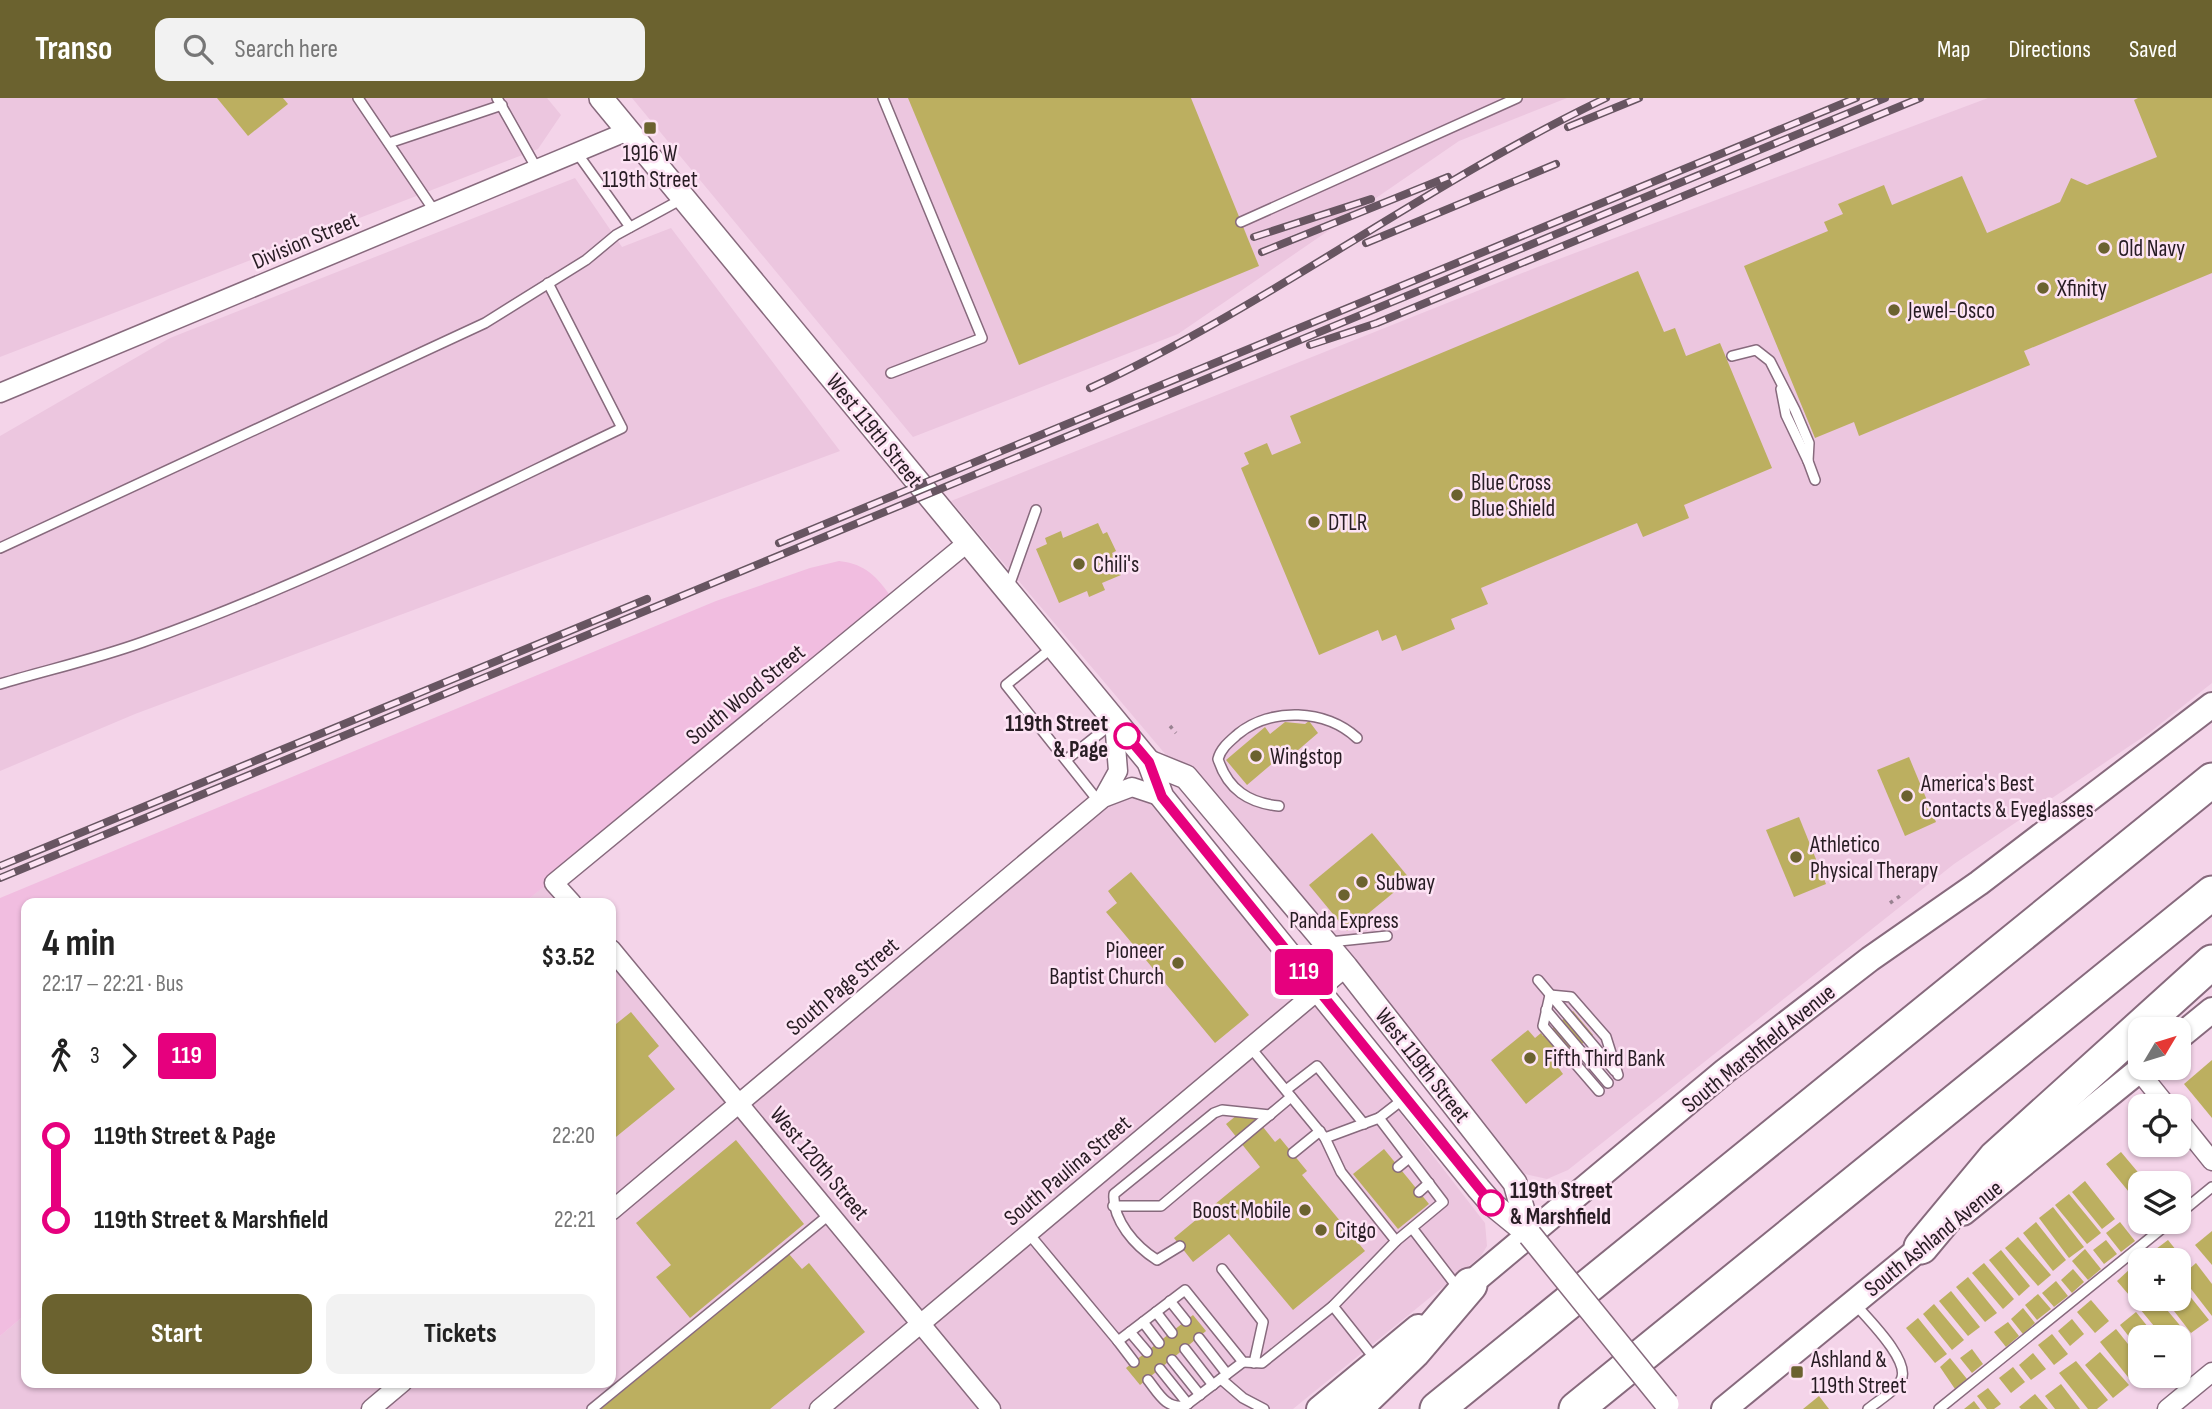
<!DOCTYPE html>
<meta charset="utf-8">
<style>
body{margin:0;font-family:"Sofia Sans Condensed",sans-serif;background:#f2f2f2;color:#222;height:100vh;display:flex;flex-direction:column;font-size:26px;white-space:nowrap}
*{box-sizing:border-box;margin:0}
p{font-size:23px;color:#767676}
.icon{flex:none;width:38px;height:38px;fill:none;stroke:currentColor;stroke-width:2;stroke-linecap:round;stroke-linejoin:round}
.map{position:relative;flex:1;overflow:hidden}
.drawer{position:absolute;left:21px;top:800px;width:595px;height:490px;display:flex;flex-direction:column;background:#fff;border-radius:14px;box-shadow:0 2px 5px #0004}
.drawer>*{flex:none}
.badge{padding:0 14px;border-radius:5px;font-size:24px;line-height:46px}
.needle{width:46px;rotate:52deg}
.fabs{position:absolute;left:2128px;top:919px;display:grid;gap:14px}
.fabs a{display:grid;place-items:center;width:63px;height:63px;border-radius:14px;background:#fff;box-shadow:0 2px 5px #0004;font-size:35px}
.map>.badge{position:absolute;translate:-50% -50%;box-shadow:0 0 0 4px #fff}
.legs{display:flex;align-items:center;gap:10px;height:77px;padding:0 21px;font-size:23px}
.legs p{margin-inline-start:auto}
.head{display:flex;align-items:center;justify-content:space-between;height:119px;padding:0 21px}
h1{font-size:38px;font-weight:700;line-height:52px}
.cta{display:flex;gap:14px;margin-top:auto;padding:14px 21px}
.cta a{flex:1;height:80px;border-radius:14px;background:#6b622f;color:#fff;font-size:28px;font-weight:700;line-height:80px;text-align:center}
.cta a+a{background:#f2f2f2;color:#222}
ul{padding:0 21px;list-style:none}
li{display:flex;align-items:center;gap:24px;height:84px;font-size:26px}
li i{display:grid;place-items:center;width:10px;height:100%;margin:0 9px;background:currentColor}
li i::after{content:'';width:18px;height:18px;margin:-9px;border:5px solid;border-radius:50%;background:#fff}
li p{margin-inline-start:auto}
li:first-child i{background:linear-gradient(#0000 50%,currentColor 0)}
li:last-child i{background:linear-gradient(currentColor 50%,#0000 0)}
header{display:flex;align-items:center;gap:42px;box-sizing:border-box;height:98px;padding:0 35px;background:#6b622f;color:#fff}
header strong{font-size:33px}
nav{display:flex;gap:38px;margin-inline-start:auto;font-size:24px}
.search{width:490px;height:63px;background:#f2f2f2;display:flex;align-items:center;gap:18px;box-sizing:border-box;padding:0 24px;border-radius:14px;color:#767676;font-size:26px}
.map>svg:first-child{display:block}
.built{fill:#ecc6df}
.green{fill:#f1bde0}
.building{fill:#bcaf60}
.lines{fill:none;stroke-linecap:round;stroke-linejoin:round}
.service-casing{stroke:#876a7d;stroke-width:12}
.minor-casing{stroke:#876a7d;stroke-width:21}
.tertiary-casing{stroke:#876a7d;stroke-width:26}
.secondary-casing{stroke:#876a7d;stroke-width:28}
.motorway-casing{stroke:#876a7d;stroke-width:37}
.path{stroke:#998291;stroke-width:3.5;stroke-dasharray:3.5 5;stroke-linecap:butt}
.service{stroke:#fff;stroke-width:9}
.minor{stroke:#fff;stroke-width:18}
.tertiary{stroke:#fff;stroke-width:23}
.secondary{stroke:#fff;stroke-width:24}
.motorway{stroke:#fff;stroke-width:33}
.rail-casing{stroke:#675561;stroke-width:8}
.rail{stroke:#fde3f4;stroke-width:5;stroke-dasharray:16;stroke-linecap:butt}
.tertiary-bridge-casing{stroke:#876a7d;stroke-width:26;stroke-linecap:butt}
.tertiary-bridge{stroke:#fff;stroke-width:23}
.line-1-casing{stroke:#fff;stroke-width:16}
.line-1{stroke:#e6007e;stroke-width:10}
.poi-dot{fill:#6b622f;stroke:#fde3f4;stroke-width:2.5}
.stop-1-dot{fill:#fff;stroke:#e6007e;stroke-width:3.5}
.labels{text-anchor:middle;stroke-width:5;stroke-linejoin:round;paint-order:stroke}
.poi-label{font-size:23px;fill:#271c23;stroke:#fde3f4;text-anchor:start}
.street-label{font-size:23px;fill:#271c23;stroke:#fde3f4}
.stop-label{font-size:23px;font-weight:bold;fill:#271c23;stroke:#fde3f4;text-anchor:end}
</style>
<header>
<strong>Transo</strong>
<div class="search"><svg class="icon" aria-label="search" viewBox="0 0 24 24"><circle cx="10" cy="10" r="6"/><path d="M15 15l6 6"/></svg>Search here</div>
<nav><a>Map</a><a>Directions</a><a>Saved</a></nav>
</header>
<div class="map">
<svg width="2212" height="1311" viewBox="0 0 2212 1311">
<rect width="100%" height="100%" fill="#f4d4e9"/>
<!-- built -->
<g class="built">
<polygon points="0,0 547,0 561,17 538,51 0,259"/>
<polygon points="632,0 1567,0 1459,43 1178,236 913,339"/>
<polygon points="1988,0 2212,0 2212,585 2149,635 1954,766 1568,1072 1547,1081 1525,1076 1514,1068 951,403 1535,170"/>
<polygon points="575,80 622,149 671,130 840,353 135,616 0,673 0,338 170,240"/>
<polygon points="1132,684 1312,901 1485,1125 1487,1148 1481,1158 1293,1311 0,1311 0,1238 26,1216 26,1284 611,1284 611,858 738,1013"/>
<polygon points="550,783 567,805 524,805"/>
</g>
<!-- green -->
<path class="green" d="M839,463C866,466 877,479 892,500L524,805H26V1216L0,1238V800L716,503L810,470Z"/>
<!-- building -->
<g class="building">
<polygon points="217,0 283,0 288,6 248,38"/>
<polygon points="908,0 1191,0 1259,168 1019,267"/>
<polygon points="2138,0 2212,0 2212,175 2024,253 2030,267 1859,338 1854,324 1815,340 1744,168 1828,133 1824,124 1843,116 1838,106 1884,87 1892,107 1962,78 1987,135 2060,104 2071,80 2087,87 2157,59 2134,2"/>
<polygon points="1638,173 1664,234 1675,230 1686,258 1720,245 1772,370 1684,407 1689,420 1643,439 1637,425 1481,490 1488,506 1451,521 1455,531 1402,553 1396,537 1382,543 1378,532 1319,557 1241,370 1249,366 1244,355 1267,345 1272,357 1301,345 1290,318"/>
<polygon points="1098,425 1103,436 1107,434 1116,453 1112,455 1121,477 1102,485 1105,492 1089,499 1087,493 1059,505 1036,451 1047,446 1045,440 1061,433 1063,440"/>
<polygon points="1309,623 1318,635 1290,659 1286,654 1247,687 1226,662 1265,629 1270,636 1285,624 1305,626"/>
<polygon points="1909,659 1936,724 1905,738 1877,672"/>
<polygon points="1799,719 1826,786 1794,799 1766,732"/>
<polygon points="1372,735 1410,781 1347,833 1309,787"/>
<polygon points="1131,774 1249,917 1215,945 1106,814 1117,805 1108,793"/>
<polygon points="1573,913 1593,937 1562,962 1564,964 1558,969 1563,976 1526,1006 1491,962 1528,932 1535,940 1541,935 1543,938"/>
<polygon points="631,914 659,948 648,958 675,991 611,1043 611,930"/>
<polygon points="2212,962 2212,1020 2184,986"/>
<polygon points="1247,1009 1275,1044 1280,1040 1307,1073 1302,1077 1365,1153 1293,1212 1229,1136 1193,1164 1174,1140 1260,1069 1226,1026"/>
<polygon points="736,1042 804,1126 690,1220 656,1179 671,1167 636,1125"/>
<polygon points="1384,1051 1429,1106 1398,1131 1353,1076"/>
<polygon points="2121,1054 2147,1085 2140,1085 2138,1105 2106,1066"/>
<polygon points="2085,1083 2115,1121 2102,1131 2072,1094"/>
<polygon points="2069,1096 2101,1135 2087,1146 2055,1107"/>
<polygon points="2053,1109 2084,1149 2069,1160 2039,1120"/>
<polygon points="2036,1124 2066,1162 2053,1173 2023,1135"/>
<polygon points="2120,1124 2135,1143 2121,1154 2106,1135"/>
<polygon points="2212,1133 2212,1167 2195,1147"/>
<polygon points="2018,1139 2051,1177 2038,1188 2005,1150"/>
<polygon points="2106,1142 2117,1156 2104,1166 2093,1152"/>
<polygon points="2168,1142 2180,1157 2174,1162 2165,1162 2156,1151"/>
<polygon points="2085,1151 2101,1171 2088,1182 2072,1163"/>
<polygon points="2001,1152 2030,1188 2019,1198 1989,1162"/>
<polygon points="2152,1155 2158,1162 2144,1162"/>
<polygon points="789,1156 802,1171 809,1165 865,1234 770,1311 601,1311"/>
<polygon points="1984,1165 2014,1201 2003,1211 1972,1175"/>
<polygon points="2196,1165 2212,1186 2212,1218 2181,1178"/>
<polygon points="2073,1171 2084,1184 2072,1195 2061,1182"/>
<polygon points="2130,1171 2140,1183 2140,1188 2129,1197 2117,1183"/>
<polygon points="1968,1179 1997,1215 1985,1224 1956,1189"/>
<polygon points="2056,1183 2068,1198 2054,1209 2042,1195"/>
<polygon points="2181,1187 2209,1222 2191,1235 2164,1200 2179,1200"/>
<polygon points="1951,1193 1980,1229 1968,1238 1939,1203"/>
<polygon points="2038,1196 2051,1211 2037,1222 2025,1207"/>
<polygon points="2152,1200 2157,1200 2188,1237 2179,1245 2179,1239 2163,1239 2140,1211"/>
<polygon points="2091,1202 2109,1223 2095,1235 2077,1214"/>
<polygon points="1934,1206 1964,1242 1952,1252 1923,1216"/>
<polygon points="2023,1210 2035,1225 2023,1236 2011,1221"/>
<polygon points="2136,1214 2156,1239 2140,1239 2140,1253 2120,1227"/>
<polygon points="1193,1217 1206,1233 1140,1287 1126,1270"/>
<polygon points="1918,1220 1947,1256 1935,1265 1906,1230"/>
<polygon points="2072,1221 2084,1236 2070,1248 2058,1233"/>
<polygon points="2008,1224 2019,1238 2006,1249 1994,1234"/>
<polygon points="2116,1231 2140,1261 2140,1277 2132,1284 2100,1244"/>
<polygon points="2052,1236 2068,1256 2054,1267 2038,1247"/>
<polygon points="1972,1251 1983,1266 1972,1275 1960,1260"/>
<polygon points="2100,1254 2129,1287 2113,1300 2085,1267"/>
<polygon points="2033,1255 2046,1271 2031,1282 2019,1267"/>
<polygon points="1950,1260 1967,1281 1955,1291 1940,1269"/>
<polygon points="2076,1263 2108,1302 2097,1311 2088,1311 2059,1275"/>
<polygon points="2013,1269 2025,1284 2011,1295 1999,1280"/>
<polygon points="2061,1286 2080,1311 2055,1311 2045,1298"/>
<polygon points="1988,1290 2001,1306 1994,1311 1987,1311 1977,1298"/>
<polygon points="2035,1296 2048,1311 2021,1311 2019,1309"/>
<polygon points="1819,1298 1829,1311 1803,1311"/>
<polygon points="1974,1303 1980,1311 1964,1311"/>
</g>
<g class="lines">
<defs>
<g id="service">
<polyline points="358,0 435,114"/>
<polyline points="497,0 537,71"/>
<polyline points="883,0 982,240 891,275"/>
<polyline points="389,45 502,7"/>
<polyline points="577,55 630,129"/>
<polyline points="1241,124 1517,0"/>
<polyline points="1732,258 1756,252 1770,263 1795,312 1809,345 1808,363 1815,382"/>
<polyline points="1781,291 1786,317 1808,363"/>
<polyline points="0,450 485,225 586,162 616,137 682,101"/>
<polyline points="1009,488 1036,412"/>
<polyline points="1053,549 1006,587 1099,704"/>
<path d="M0,586C47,572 96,561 143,544C307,486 465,405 622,330L548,185"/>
<polyline points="1066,662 1114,624"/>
<path d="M1279,708C1249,705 1228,692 1218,661C1221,650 1229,644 1238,636C1271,609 1326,611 1357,640"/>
<polyline points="1330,844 1387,838"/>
<polyline points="1538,882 1615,973"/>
<polyline points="1546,912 1608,985"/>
<polyline points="1250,949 1325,1040 1341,1074 1396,1143"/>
<polyline points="1286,992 1317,968 1364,1026"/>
<polyline points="1599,993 1543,928 1550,897 1571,899 1606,939 1618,977"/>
<polyline points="1325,1040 1379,1020"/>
<polyline points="1293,1055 1320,1033"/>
<polyline points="1398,1069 1409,1060"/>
<polyline points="1419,1094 1429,1085"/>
<polyline points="1113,1108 1161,1108 1291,999"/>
<polyline points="2179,1116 2212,1089"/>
<polyline points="1412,1130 1458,1190"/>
<polyline points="1029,1136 1118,1243 1185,1192 1243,1264 1262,1265 1333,1208 1396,1143 1443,1104 1379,1020 1406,999"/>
<path d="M1180,1148L1157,1162C1135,1148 1112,1122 1114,1096L1214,1015L1222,1012L1270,1017"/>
<polyline points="1222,1171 1263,1224 1254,1265"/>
<polyline points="1170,1203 1186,1223"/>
<path d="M1855,1206C1868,1221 1911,1263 1901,1282C1895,1293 1878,1303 1868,1311"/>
<polyline points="1333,1208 1375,1261"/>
<polyline points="1156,1214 1172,1235"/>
<polyline points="1143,1224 1159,1245"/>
<polyline points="1130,1234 1147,1254"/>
<polyline points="1199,1240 1227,1276"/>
<polyline points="1118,1243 1134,1264"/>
<polyline points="1185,1251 1213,1287"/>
<polyline points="1172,1262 1200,1297"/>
<polyline points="1160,1271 1188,1306"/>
<polyline points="1221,1281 1243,1300 1264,1311"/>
<path d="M1148,1282C1159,1296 1166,1311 1185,1308L1243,1264"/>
<polyline points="592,1311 830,1116"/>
<polyline points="1939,1311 2170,1124"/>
</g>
<g id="minor">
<polyline points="0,295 628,33"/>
<polyline points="1103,700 1118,673 1114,623"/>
<polyline points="572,805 554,785 967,445"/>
<polyline points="611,851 991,1311"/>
<polyline points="2138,972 2167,1008"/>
<polyline points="2179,1022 2212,1063"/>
<polyline points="611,1113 1103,700 1132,689 1162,699"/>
<polyline points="371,1311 403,1284"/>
<polyline points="819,1311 1346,869"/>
<polyline points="2167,1311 2212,1274"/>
</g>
<g id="tertiary">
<polyline points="601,0 1149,664 1162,699 1479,1091 1492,1106 1530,1137"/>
<polyline points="1149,664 1186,679 1346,869 1515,1085 1530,1137"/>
</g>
<g id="secondary">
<polyline points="2179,939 2212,912"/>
<polyline points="1963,1115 2142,970"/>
<polyline points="1457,1197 1725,973 1870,861 1979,785 2212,607"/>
<polyline points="1319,1311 1418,1229"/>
<polyline points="1724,1311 1935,1138"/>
</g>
<g id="motorway">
<polyline points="1921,1149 1995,1060 2212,864"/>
<polyline points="1354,1311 1413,1254 1470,1187"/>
<polyline points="1437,1311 2212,682"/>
<polyline points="1576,1311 2212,795"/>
</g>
</defs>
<!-- service casing -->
<use href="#service" class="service-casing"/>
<!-- minor casing -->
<use href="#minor" class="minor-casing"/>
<!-- tertiary casing -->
<use href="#tertiary" class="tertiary-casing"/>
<!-- secondary casing -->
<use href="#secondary" class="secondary-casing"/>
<!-- motorway casing -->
<use href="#motorway" class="motorway-casing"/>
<!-- path -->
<g class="path">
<polyline points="1170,628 1176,635"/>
<polyline points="1890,805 1900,798"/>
</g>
<!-- service -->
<use href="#service" class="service"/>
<!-- minor -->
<use href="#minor" class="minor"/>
<!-- tertiary -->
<use href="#tertiary" class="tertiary"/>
<!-- secondary -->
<use href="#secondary" class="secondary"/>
<!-- motorway -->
<use href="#motorway" class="motorway"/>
<defs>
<g id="rail">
<polyline points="1568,29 1639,0"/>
<polyline points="1254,139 1371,101"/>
<polyline points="1366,145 1556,66"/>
<polyline points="1262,154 1448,79"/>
<polyline points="1310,247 1377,225 1920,0"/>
<path d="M1090,290C1269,207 1428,85 1606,0"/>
<polyline points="779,445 1856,0"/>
<polyline points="0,768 647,501"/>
<polyline points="0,780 1885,0"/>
</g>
</defs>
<!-- rail casing -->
<use href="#rail" class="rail-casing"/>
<!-- rail -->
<use href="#rail" class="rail"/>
<defs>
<polyline id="tertiary-bridge" points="1530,1137 1667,1306"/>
</defs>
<!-- tertiary-bridge casing -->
<use href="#tertiary-bridge" class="tertiary-bridge-casing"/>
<!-- tertiary-bridge -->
<use href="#tertiary-bridge" class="tertiary-bridge"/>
</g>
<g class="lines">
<defs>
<polyline id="line-1" points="1127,638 1149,664 1162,699 1491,1105"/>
</defs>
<!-- line-1 casing -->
<use href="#line-1" class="line-1-casing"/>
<!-- line-1 -->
<use href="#line-1" class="line-1"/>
</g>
<!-- markers -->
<g class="poi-dot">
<rect x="643" y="23" width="14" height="14" rx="3.5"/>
<circle cx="2104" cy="150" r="7"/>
<circle cx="2043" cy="190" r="7"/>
<circle cx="1894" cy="212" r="7"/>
<circle cx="1457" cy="397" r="7"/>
<circle cx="1314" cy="424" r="7"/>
<circle cx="1079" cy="466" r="7"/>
<circle cx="1256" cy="658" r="7"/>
<circle cx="1907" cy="698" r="7"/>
<circle cx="1796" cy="759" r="7"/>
<circle cx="1362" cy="784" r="7"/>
<circle cx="1344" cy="797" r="7"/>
<circle cx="1178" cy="865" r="7"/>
<circle cx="1530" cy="960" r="7"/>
<circle cx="1305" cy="1112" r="7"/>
<circle cx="1321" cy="1132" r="7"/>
<rect x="1790" y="1267" width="14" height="14" rx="3.5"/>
</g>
<g class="stop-1-dot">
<circle cx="1127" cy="638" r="12"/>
<circle cx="1491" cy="1105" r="12"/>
</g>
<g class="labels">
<!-- poi labels -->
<g class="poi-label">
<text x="650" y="63" text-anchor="middle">1916 W<tspan x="650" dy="26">119th Street</tspan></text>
<text x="2118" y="158">Old Navy</text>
<text x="2057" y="198">Xfinity</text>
<text x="1908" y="220">Jewel-Osco</text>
<text x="1471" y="392">Blue Cross<tspan x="1471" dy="26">Blue Shield</tspan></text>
<text x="1328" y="432">DTLR</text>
<text x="1093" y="474">Chili's</text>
<text x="1270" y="666">Wingstop</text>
<text x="1921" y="693">America's Best<tspan x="1921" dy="26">Contacts &amp; Eyeglasses</tspan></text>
<text x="1810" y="754">Athletico<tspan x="1810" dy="26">Physical Therapy</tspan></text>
<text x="1376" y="792">Subway</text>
<text x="1344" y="830" text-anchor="middle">Panda Express</text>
<text x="1164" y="860" text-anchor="end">Pioneer<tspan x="1164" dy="26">Baptist Church</tspan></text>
<text x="1544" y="968">Fifth Third Bank</text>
<text x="1291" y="1120" text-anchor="end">Boost Mobile</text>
<text x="1335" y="1140">Citgo</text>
<text x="1811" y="1269">Ashland &amp;<tspan x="1811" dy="26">119th Street</tspan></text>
</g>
<!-- street labels -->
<g class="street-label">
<text transform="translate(305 142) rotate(-23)" y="8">Division Street</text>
<text transform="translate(875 332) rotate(51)" y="8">West 119th Street</text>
<text transform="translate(745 596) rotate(-39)" y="8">South Wood Street</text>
<text transform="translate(842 888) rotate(-40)" y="8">South Page Street</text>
<text transform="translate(1758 950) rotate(-39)" y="8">South Marshfield Avenue</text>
<text transform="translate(1423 967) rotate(52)" y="8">West 119th Street</text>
<text transform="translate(820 1065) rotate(50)" y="8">West 120th Street</text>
<text transform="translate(1067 1072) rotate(-40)" y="8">South Paulina Street</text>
<text transform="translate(1933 1140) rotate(-39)" y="8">South Ashland Avenue</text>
</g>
<!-- stop labels -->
<g class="stop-label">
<text x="1108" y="633">119th Street<tspan x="1108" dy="26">&amp; Page</tspan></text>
<text x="1510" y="1100" text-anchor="start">119th Street<tspan x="1510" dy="26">&amp; Marshfield</tspan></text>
</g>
</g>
</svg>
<div class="fabs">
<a><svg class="needle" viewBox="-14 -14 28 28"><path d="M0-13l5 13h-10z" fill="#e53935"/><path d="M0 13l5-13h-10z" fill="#767676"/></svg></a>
<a><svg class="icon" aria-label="locate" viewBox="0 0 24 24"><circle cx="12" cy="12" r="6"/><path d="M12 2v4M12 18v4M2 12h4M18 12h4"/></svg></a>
<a><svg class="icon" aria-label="layers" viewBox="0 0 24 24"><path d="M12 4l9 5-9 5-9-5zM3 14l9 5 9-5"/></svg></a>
<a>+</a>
<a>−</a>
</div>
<b class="badge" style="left:1304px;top:874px;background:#e6007e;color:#fff">119</b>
<section class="drawer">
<div class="head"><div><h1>4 min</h1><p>22:17 – 22:21 · Bus</p></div><b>$3.52</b></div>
<div class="legs"><svg class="icon" aria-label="walk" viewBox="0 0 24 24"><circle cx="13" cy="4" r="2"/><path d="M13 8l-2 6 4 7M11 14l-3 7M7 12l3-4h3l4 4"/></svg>3<svg class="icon" aria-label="forward" viewBox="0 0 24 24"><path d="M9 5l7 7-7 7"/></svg><b class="badge" style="background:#e6007e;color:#fff">119</b></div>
<ul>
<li><i style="color:#e6007e"></i><b>119th Street &amp; Page</b><p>22:20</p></li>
<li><i style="color:#e6007e"></i><b>119th Street &amp; Marshfield</b><p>22:21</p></li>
</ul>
<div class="cta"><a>Start</a><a>Tickets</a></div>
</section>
</div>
